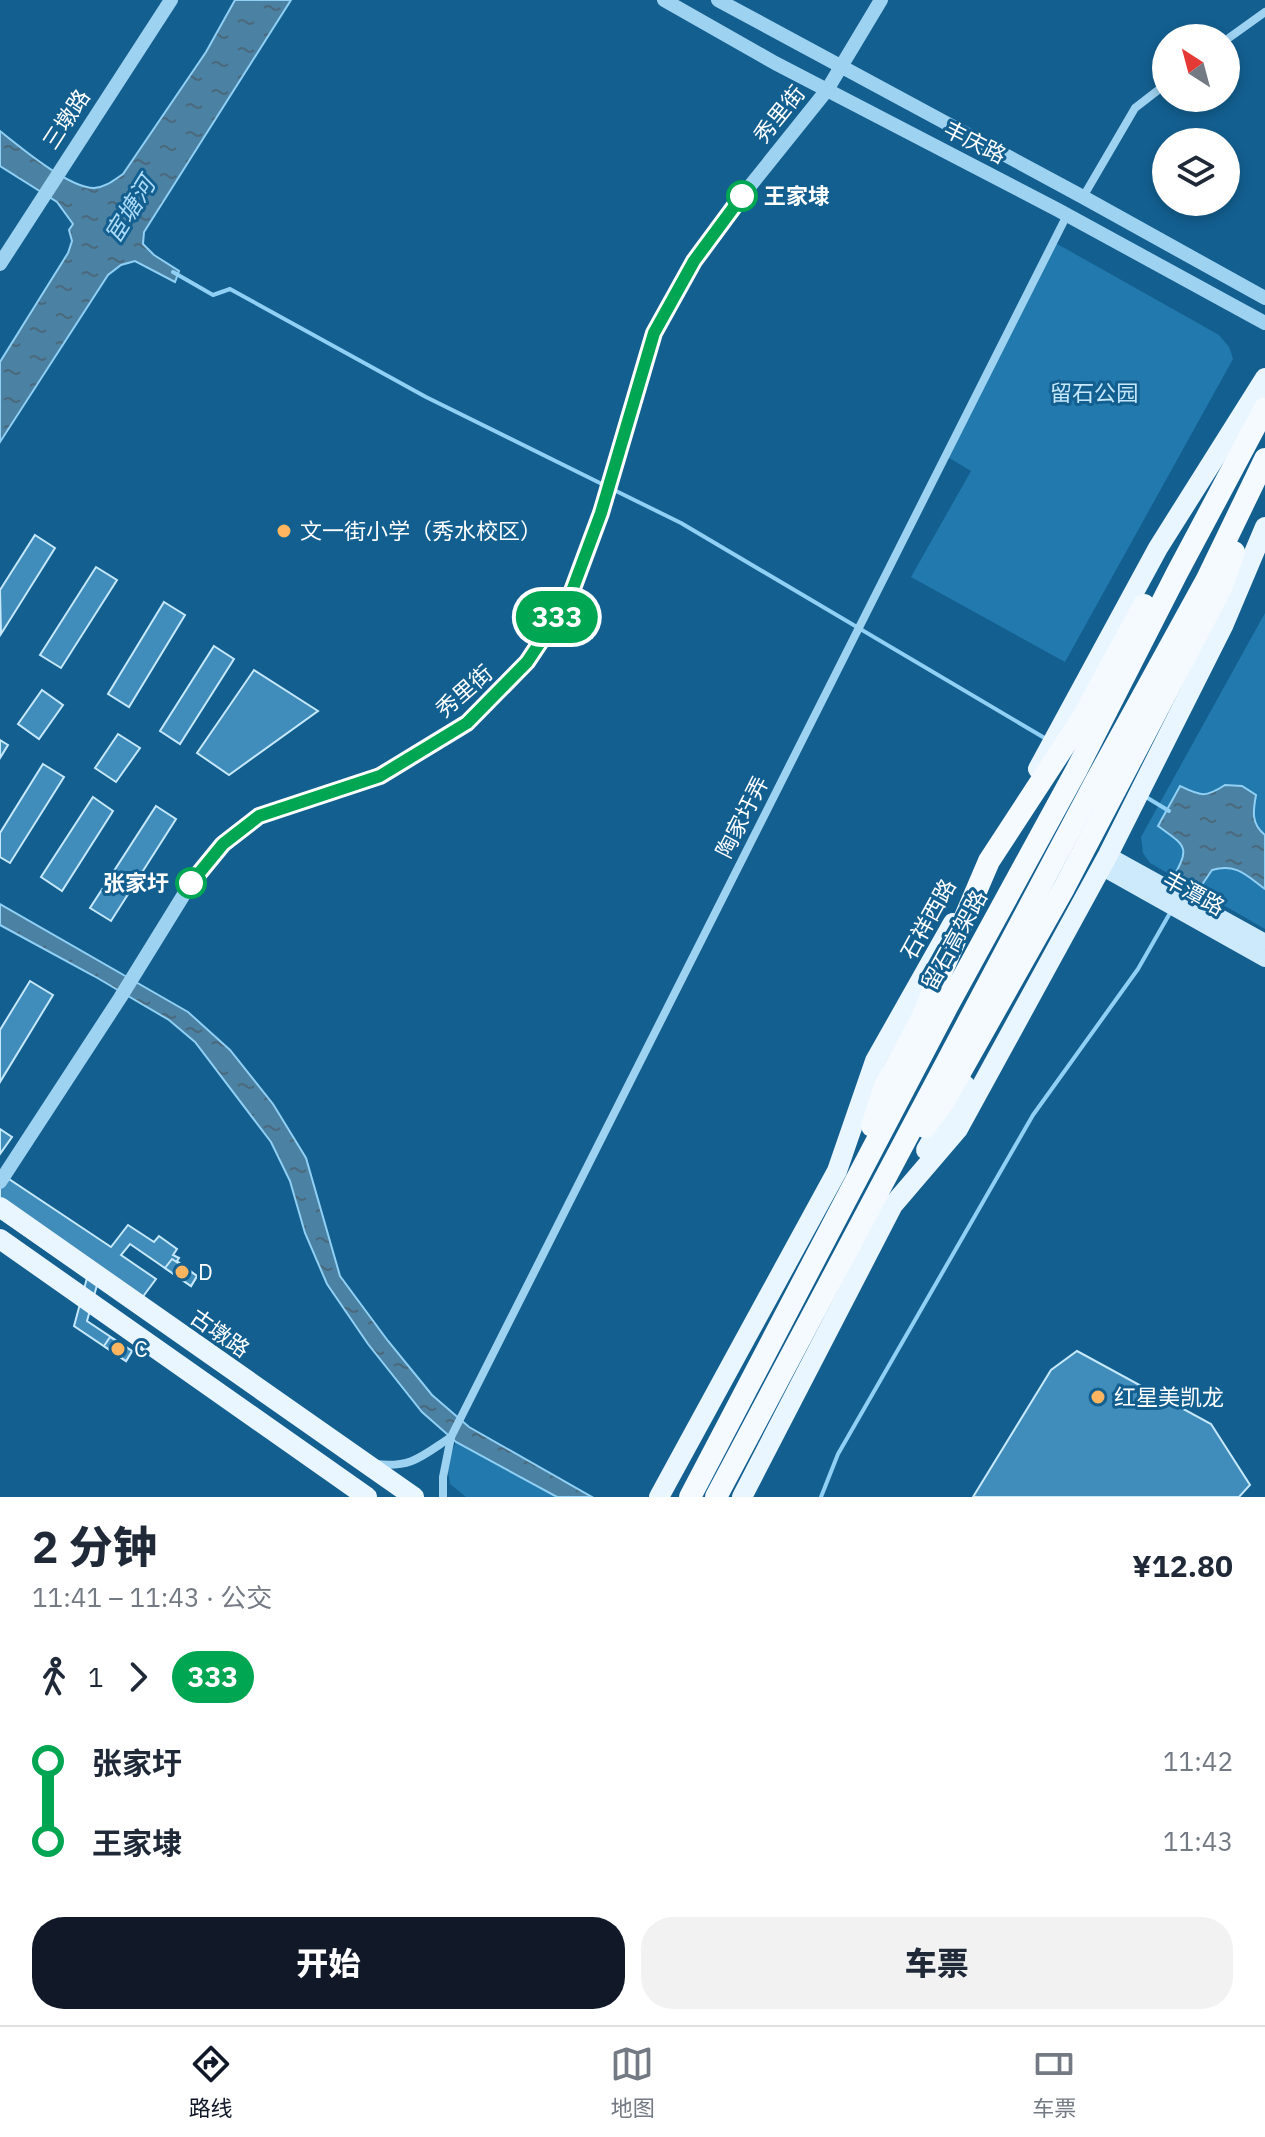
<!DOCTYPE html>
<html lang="zh">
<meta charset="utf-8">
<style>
body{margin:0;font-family:"IBM Plex Sans","Noto Sans SC",sans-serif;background:#f2f2f3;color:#1f2937;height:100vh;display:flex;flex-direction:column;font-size:30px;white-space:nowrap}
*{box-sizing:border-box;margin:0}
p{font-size:26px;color:#747a83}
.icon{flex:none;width:44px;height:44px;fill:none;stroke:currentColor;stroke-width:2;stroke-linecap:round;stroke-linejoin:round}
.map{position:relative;height:1497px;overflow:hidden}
.side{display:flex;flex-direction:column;background:#fff;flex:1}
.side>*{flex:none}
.badge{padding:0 16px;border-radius:26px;font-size:28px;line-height:52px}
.needle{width:52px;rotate:324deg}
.controls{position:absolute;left:1152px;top:24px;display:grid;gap:16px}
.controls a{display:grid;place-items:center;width:88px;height:88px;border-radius:50%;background:#fff;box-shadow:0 4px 12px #0003;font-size:40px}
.map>.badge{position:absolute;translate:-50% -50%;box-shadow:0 0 0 4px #fff}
.legs{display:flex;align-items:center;gap:12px;height:88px;padding:0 32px;font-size:26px}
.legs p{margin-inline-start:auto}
.summary{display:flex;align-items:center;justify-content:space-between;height:136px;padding:0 32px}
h1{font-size:44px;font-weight:800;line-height:60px}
.action{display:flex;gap:16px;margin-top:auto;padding:16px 32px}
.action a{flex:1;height:92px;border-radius:32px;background:#111827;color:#fff;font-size:32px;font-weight:800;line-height:92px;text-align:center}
.action a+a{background:#f2f2f3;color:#1f2937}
ul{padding:0 32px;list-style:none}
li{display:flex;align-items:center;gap:28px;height:80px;font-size:30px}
li i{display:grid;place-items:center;width:12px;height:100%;margin:0 10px;background:currentColor}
li i::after{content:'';width:20px;height:20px;margin:-10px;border:6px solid;border-radius:50%;background:#fff}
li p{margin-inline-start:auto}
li:first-child i{background:linear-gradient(#0000 50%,currentColor 0)}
li:last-child i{background:linear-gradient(currentColor 50%,#0000 0)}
.dock{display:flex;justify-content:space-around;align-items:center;height:112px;border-top:2px solid #e0e1e3;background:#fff;font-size:22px;color:#747a83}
.dock a{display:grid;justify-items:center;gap:4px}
.dock .active{color:#111827}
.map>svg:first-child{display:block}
.park{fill:#2279ad}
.water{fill:url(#water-ripples);stroke:#90d0f5;stroke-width:2}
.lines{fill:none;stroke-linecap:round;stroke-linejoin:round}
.stream{stroke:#90d0f5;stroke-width:4}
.building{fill:#408cba;stroke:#c5e8fc;stroke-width:2}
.minor{stroke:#9ed2f1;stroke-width:8}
.tertiary{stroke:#9ed2f1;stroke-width:14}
.secondary{stroke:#cde9fc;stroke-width:16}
.primary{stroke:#e9f5ff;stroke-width:20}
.trunk{stroke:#f4faff;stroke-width:22}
.line-1-casing{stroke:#fff;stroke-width:18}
.line-1{stroke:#00a651;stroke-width:12}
.stop-1-dot{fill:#fff;stroke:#00a651;stroke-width:4}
.poi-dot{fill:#ffb55f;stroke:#135f90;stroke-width:3}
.labels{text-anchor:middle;stroke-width:6;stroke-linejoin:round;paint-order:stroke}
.street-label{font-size:22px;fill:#fff;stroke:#135f90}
.stop-label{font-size:22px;font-weight:bold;fill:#fff;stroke:#135f90;text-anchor:start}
.park-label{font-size:22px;fill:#c5e8fc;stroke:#135f90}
.poi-label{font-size:22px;fill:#fff;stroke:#135f90;text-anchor:start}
.water-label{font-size:24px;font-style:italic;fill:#aadbf8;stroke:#135f90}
</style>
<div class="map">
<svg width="1265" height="1497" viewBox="0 0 1265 1497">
<defs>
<pattern id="water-ripples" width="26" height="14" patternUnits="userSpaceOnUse" patternTransform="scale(2)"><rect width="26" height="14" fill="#4b81a3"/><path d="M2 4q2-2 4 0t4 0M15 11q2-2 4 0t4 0" fill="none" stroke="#4b697c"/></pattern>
</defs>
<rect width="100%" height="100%" fill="#135f90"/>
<!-- park -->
<g class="park">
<polygon points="1052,241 1219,335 1229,347 1233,359 1065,662 911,577 971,471 946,456"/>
<polygon points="1265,613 1265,929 1150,863 1143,853 1141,837"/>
<polygon points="456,1442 557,1497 466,1497 450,1484 447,1464"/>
</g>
<!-- water -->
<g class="water">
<path d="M235,0H291L144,232L143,244L154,255L179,271L175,282L135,261L121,265L108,275L0,442V362L68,253L72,241L69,230L73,224L57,202L0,166V131C20,147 69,188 94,188C106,187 114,180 123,174L206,52Z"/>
<path d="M1225,785L1242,786L1256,795C1253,811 1251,824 1265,835V889C1246,875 1236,863 1212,870L1197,892L1173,877C1192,847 1184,845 1158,826L1180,786C1201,796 1205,798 1225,785Z"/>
<polygon points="0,904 188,1012 230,1050 273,1104 306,1158 340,1276 388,1341 432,1395 469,1427 592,1497 557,1497 456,1442 422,1412 368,1344 327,1284 305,1233 290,1181 271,1142 195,1042 169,1020 94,976 0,925"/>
</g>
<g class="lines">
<!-- stream -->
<g class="stream">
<polyline points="173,272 213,295 230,289 426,397 604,485"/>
<polyline points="612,489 681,523 1048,740"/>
<polyline points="1146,797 1169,811"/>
<polyline points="821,1497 838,1454 1033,1115 1138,969 1170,913"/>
</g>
</g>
<!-- building -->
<g class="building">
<polygon points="35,535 55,548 1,634 0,590"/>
<polygon points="96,567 117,580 61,668 40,655"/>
<polygon points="164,602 185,615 129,707 108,694"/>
<polygon points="214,646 234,659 180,744 160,731"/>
<polygon points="254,670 318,711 229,775 197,753"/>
<polygon points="42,690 63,705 39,739 18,724"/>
<polygon points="118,734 140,748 116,782 95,768"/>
<polygon points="0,740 8,745 0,758"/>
<polygon points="43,764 64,777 10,863 0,857 0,833"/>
<polygon points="93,797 113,811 62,891 41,877"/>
<polygon points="156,806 176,819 111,921 90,908"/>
<polygon points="30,981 53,995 0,1082 0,1030"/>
<polygon points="0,1129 12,1137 0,1154"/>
<polygon points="0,1173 111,1247 128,1225 154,1242 159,1236 177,1249 173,1255 179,1258 177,1261 197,1276 191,1286 130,1244 121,1255 156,1279 133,1310 97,1285 87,1321 132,1351 126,1361 74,1326 87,1278 0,1218"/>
<polygon points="172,1259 197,1276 191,1286 165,1268"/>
<polygon points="110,1337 132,1351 126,1361 104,1346"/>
<polygon points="1077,1351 1211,1424 1250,1485 1239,1497 973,1497 1051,1370"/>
</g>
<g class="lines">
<!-- minor -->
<g class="minor">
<polyline points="1226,40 1265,12"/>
<polyline points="1083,197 1135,108 1166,84"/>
<path d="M376,1464C412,1468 422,1456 451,1437"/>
<polyline points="443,1497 443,1477 451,1437 1067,215"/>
</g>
<!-- tertiary -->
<g class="tertiary">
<polyline points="664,0 775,63 1058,210 1265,323"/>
<polyline points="718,0 1083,197 1265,298"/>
<polyline points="0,264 171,0"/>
<polyline points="0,1182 120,998 191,883 223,844 259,816 380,776 467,723 527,662 569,599 601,513 654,333 694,261 742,196 827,90 881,0"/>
</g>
<!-- secondary -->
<g class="secondary">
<polyline points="1108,855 1265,942"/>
<polyline points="1101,867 1265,959"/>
</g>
<!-- primary -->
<g class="primary">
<polyline points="1038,769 1158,548 1265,378"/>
<polyline points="926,1150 965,1085"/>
<polyline points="0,1207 414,1497"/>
<polyline points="0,1239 367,1497"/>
<polyline points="659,1497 837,1171 875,1061 953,923"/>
<polyline points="742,1497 893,1205 958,1129 1108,855 1223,626 1265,527"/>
</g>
<!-- trunk -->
<g class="trunk">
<polyline points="872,1126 885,1086 921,1020 989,861 1083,717 1144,605"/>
<polyline points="925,1127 944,1101 1064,888 1221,588 1234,552"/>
<polyline points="690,1497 947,1007 1077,769 1177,573 1265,408"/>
<polyline points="716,1497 1096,781 1207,579 1265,459"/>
</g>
</g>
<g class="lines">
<defs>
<polyline id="line-1" points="191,883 223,844 259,816 380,776 467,723 527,662 569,599 601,513 654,333 694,261 742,196"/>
</defs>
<!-- line-1 casing -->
<use href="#line-1" class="line-1-casing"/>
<!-- line-1 -->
<use href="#line-1" class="line-1"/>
</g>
<!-- markers -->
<g class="stop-1-dot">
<circle cx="742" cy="196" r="14"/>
<circle cx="191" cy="883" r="14"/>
</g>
<g class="poi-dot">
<circle cx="284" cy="531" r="8"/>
<circle cx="182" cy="1272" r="8"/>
<circle cx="118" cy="1349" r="8"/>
<circle cx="1098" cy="1397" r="8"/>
</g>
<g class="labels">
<!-- street labels -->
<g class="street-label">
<text transform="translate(779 114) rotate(-51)" y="8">秀里街</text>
<text transform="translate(66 119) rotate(-57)" y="8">三墩路</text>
<text transform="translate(975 142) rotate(27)" y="8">丰庆路</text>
<text transform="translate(464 691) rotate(-41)" y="8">秀里街</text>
<text transform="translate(742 817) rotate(-63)" y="8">陶家圩弄</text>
<text transform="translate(1194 893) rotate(29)" y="8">丰潭路</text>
<text transform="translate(928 919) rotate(-61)" y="8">石祥西路</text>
<text transform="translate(954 940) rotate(-61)" y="8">留石高架路</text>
<text transform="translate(220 1333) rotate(35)" y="8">古墩路</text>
</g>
<!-- stop labels -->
<g class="stop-label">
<text x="764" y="204">王家埭</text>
<text x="169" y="891" text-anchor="end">张家圩</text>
</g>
<!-- park labels -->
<g class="park-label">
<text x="1094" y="401">留石公园</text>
</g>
<!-- poi labels -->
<g class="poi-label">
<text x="300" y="539">文一街小学（秀水校区）</text>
<text x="198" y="1280">D</text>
<text x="134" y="1357">C</text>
<text x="1114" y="1405">红星美凯龙</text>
</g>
<!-- water labels -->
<g class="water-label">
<text transform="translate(130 210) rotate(-58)" y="8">宦塘河</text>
</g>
</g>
</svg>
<div class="controls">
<a><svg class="needle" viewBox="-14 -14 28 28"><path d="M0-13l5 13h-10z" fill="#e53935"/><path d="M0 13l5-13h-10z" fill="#747a83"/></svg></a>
<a><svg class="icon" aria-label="layers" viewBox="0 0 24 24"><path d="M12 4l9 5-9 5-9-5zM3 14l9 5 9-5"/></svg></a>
</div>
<b class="badge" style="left:557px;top:617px;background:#00a651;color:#fff">333</b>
</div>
<section class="side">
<div class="summary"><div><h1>2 分钟</h1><p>11:41 – 11:43 · 公交</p></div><b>¥12.80</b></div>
<div class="legs"><svg class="icon" aria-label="walk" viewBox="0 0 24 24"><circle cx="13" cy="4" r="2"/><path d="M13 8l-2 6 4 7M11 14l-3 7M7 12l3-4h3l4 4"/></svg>1<svg class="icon" aria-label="forward" viewBox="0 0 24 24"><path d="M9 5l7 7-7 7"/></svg><b class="badge" style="background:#00a651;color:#fff">333</b></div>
<ul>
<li><i style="color:#00a651"></i><b>张家圩</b><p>11:42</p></li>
<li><i style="color:#00a651"></i><b>王家埭</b><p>11:43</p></li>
</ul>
<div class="action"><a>开始</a><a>车票</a></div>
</section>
<nav class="dock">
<a class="active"><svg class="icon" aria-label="directions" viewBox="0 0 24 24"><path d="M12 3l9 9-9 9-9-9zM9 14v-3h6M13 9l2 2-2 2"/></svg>路线</a>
<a><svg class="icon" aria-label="map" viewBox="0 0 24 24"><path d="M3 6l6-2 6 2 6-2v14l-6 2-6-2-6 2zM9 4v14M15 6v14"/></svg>地图</a>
<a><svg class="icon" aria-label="tickets" viewBox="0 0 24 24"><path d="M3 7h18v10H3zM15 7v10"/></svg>车票</a>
</nav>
